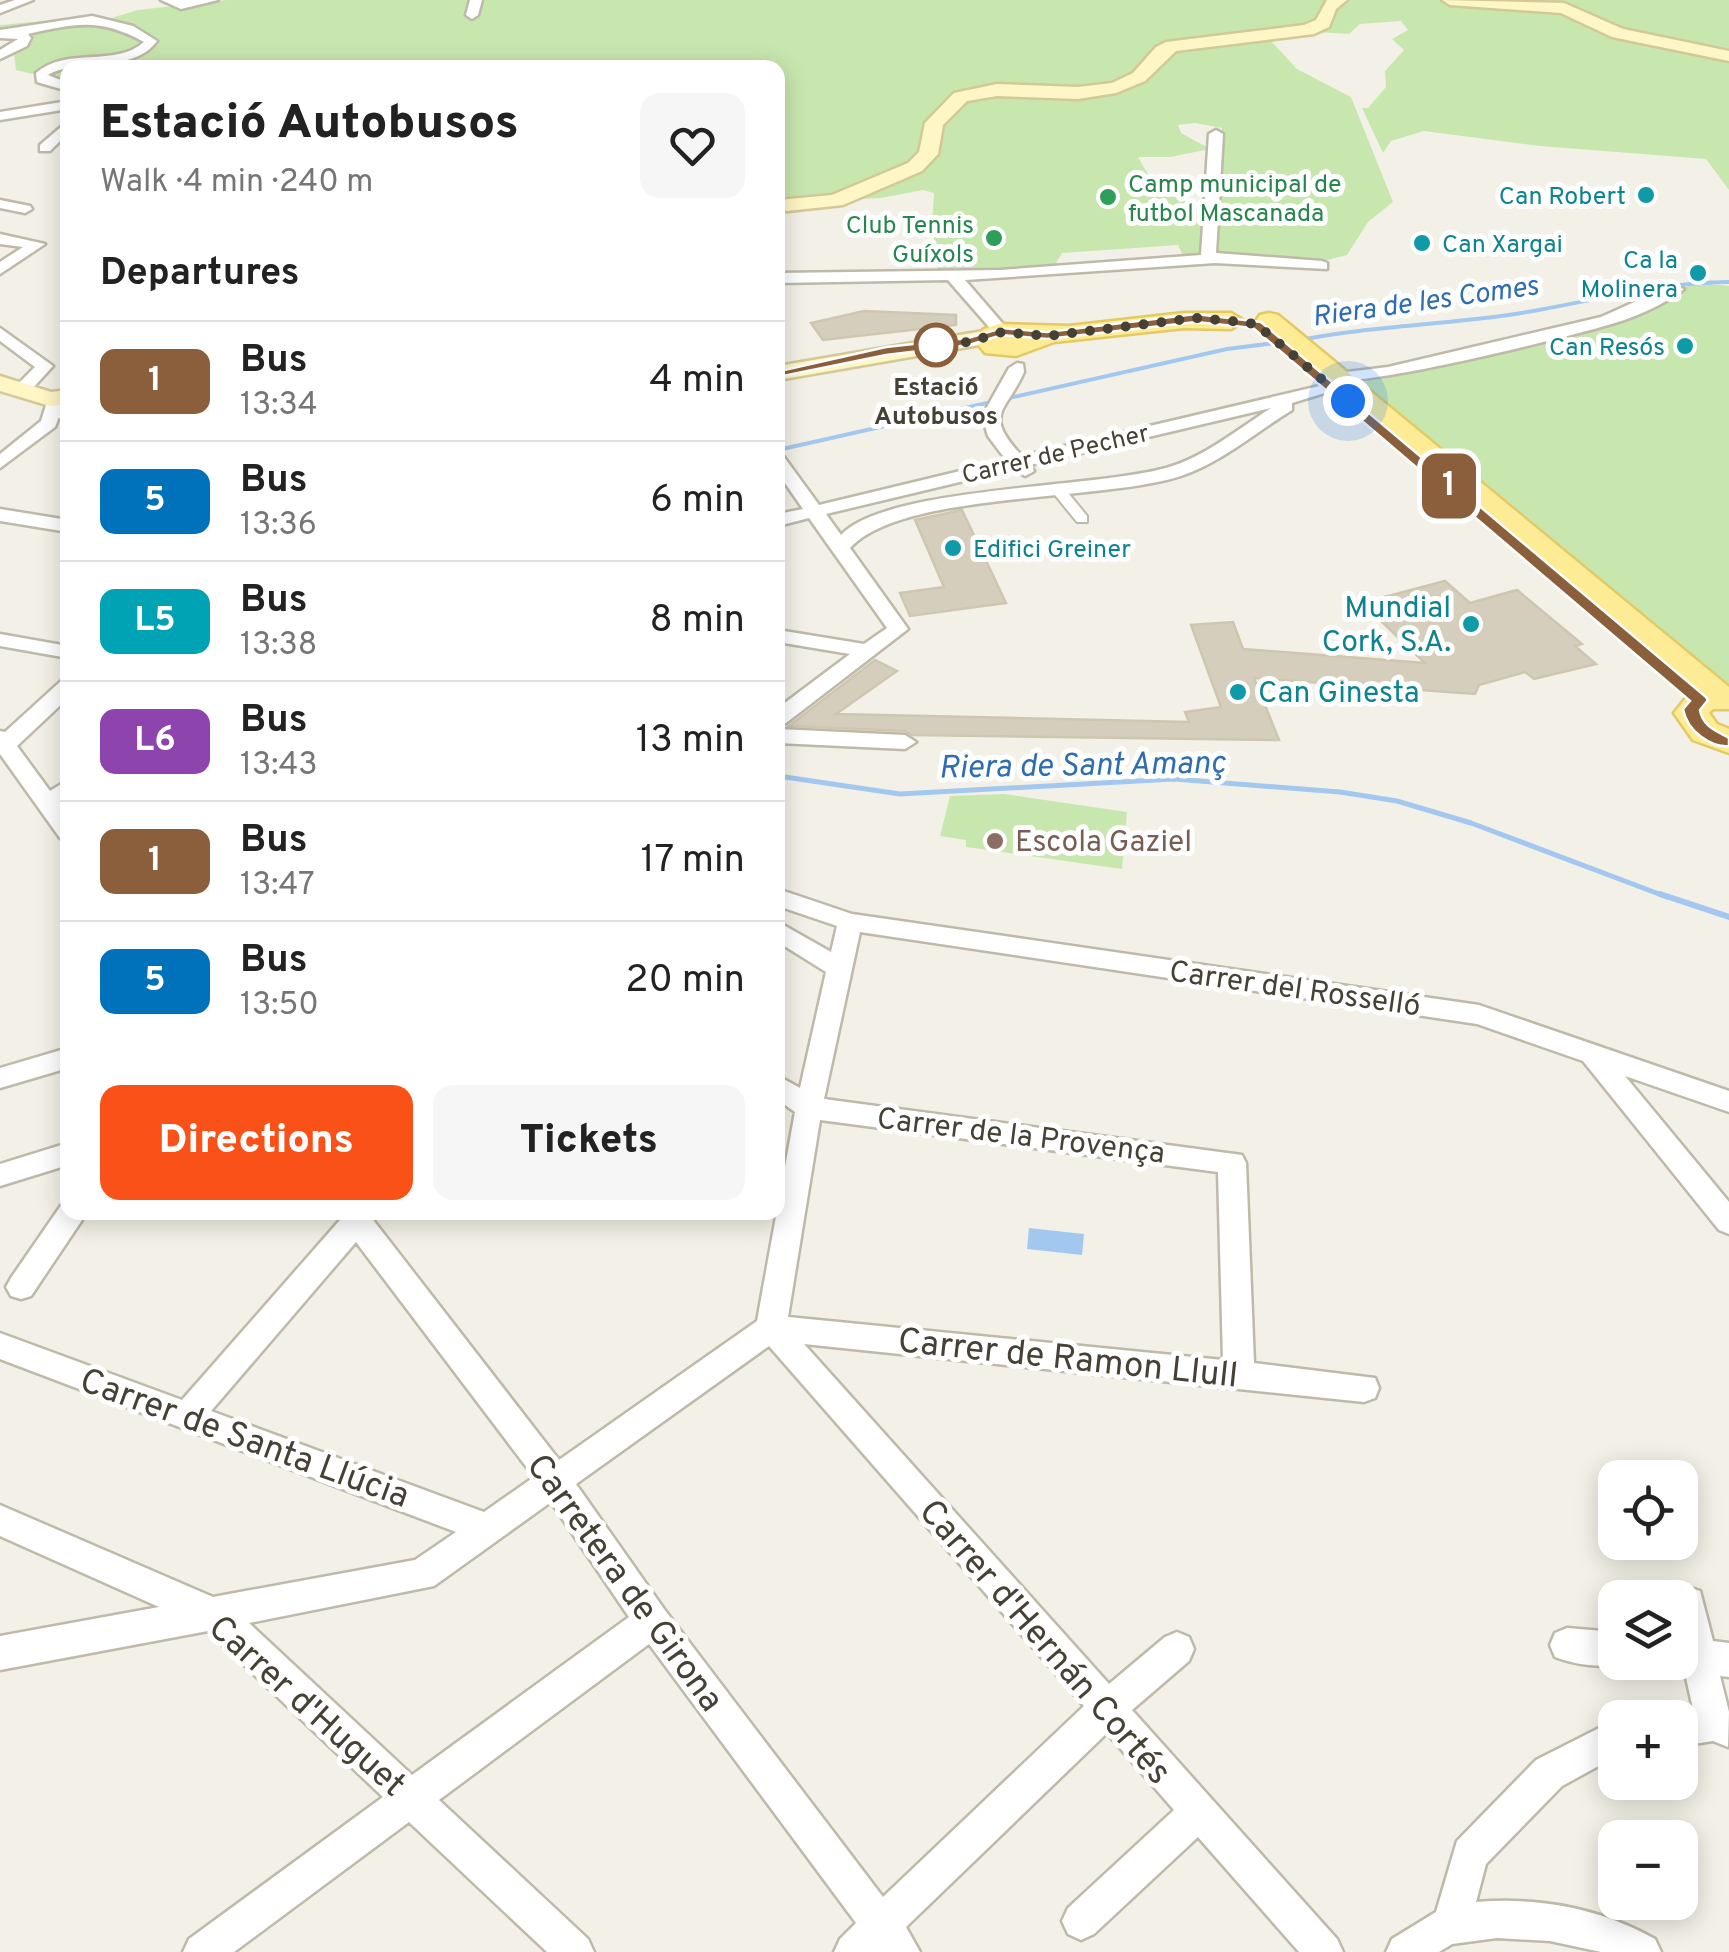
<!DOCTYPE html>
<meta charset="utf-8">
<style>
body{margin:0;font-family:Overpass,sans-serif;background:#f6f6f6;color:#222;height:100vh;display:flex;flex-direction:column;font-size:38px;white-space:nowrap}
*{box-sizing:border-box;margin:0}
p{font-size:32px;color:#767676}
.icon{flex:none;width:55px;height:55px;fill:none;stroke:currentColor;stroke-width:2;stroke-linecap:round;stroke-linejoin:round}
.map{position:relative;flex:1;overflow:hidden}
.drawer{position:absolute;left:60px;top:60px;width:725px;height:1160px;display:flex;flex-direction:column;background:#fff;border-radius:20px;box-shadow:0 5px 25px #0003}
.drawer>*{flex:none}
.badge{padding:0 20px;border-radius:15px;font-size:35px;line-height:65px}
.buttons{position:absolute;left:1598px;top:1460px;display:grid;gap:20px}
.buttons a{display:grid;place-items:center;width:100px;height:100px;border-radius:20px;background:#fff;box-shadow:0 5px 25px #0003;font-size:50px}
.you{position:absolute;width:50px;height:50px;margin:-25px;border:8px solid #fff;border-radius:50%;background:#1a73e8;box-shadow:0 0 0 15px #1a73e833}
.map>.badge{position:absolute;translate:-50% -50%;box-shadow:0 0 0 5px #fff}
h2{padding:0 40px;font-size:38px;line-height:90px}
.round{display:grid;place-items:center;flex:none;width:105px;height:105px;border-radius:20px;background:#f6f6f6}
.summary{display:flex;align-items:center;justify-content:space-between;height:170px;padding:0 40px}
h1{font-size:48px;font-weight:800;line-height:75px}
.cta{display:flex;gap:20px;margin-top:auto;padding:20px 40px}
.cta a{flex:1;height:115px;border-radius:20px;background:#f95118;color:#fff;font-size:40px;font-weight:800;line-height:115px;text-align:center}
.cta a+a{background:#f6f6f6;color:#222}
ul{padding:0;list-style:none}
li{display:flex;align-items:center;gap:30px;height:120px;padding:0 40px;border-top:2px solid #e0e0e0}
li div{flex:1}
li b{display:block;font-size:38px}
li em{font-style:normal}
li .badge{min-width:110px;font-weight:700;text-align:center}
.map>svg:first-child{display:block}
.green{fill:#c8e7af}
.water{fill:#a3c8f0}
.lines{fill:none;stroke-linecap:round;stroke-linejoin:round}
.stream-far2{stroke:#a3c8f0;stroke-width:4}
.stream-far1{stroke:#a3c8f0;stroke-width:5}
.stream{stroke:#a3c8f0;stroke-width:6}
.building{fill:#d5cebc;stroke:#cfc6af;stroke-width:2.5}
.pedestrian-casing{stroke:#bfb9a9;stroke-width:4}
.minor-casing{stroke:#bfb9a9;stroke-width:5}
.secondary-casing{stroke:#d3c997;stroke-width:5}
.primary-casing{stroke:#e3ca65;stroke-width:5}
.pedestrian{fill:#fff;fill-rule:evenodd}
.minor{fill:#fff;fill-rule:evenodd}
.secondary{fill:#fef6c5;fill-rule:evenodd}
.primary{fill:#feeb95;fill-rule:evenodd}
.line{fill:#8b5e3c;stroke:#fff;stroke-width:2.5}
.walk{stroke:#464136;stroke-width:10;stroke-dasharray:0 18}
.culture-dot{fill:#0f9aa8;stroke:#fff;stroke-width:4}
.leisure-dot{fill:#2e9e5b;stroke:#fff;stroke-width:4}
.stop-dot{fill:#fff;stroke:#8b5e3c;stroke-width:5}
.education-dot{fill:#8d6e63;stroke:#fff;stroke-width:4}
.labels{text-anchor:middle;stroke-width:10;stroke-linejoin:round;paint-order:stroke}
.far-leisure-label{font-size:25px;fill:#27864d;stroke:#fff;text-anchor:start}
.far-culture-label{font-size:25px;fill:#0d838f;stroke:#fff;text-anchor:end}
.far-stop-label{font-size:25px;font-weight:bold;fill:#464136;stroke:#fff}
.far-street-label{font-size:25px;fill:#464136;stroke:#fff}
.far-water-label{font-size:28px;font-style:italic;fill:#2f6db2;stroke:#fff}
.culture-label{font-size:30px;fill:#0d838f;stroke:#fff;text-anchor:end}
.education-label{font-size:30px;fill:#785e54;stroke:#fff;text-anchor:start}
.street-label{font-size:30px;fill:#464136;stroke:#fff}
.water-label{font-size:32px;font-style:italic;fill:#2f6db2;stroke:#fff}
.near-street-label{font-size:35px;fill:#464136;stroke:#fff}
</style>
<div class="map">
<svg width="1729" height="1952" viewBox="0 0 1729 1952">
<rect width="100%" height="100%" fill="#f3f1e7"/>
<!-- green -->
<g class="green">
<polygon points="226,0 1729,0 1729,190 1706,159 1540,146 1424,131 1391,141 1383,153 1362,108 1368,108 1386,87 1385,71 1404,50 1392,39 1408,30 1401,21 1360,24 1349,34 1317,32 1270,40 1297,69 1351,97 1393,202 1368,222 1347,255 1315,263 1211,255 1222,128 1195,123 1178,125 1181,133 1210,149 1170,157 1138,157 1153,183 1174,182 1191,210 1204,211 1203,257 1184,258 1178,245 1062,253 1055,265 984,274 938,273 932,224 934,193 923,190 881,198 778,203 778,68 68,68 67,82 16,70 14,54 30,33 0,31 0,25 56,20 101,21 138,10"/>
<polygon points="1699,283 1729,286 1729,692 1349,376 1614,313 1631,303"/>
<polygon points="1004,794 1127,812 1122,869 966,847 966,840 940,836 950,796"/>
</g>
<!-- water -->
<polygon class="water" points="1029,1228 1084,1234 1082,1255 1027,1249"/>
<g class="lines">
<!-- stream-far2 -->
<g class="stream-far2">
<path d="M1300,340C1371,326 1443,325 1515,314C1586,303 1657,282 1729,282"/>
<polyline points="778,450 1227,349 1283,342"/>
</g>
<!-- stream-far1 -->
<polyline class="stream-far1" points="778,776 900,794 1174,779 1340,792 1397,801 1471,823 1667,897"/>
<!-- stream -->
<polyline class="stream" points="1660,894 1729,917"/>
</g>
<!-- building -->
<g class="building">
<polygon points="864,311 956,315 956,325 823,340 811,323"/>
<polygon points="962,510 1006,603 910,616 900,593 944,587 915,520"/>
<polygon points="1445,581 1470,603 1517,590 1582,644 1575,646 1596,664 1534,679 1525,672 1479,685 1475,694 1254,678 1279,740 912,735 905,731 789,726 875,660 897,671 836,714 1189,722 1185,712 1221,707 1191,625 1233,622 1243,649 1425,663 1362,603"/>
</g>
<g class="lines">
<defs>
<g id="pedestrian">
<polygon points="56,407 68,414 68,425 50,411"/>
<polygon points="1060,488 1065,489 1087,516 1087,522 1077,522 1055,495 1055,489"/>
</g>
<g id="minor">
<polygon points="15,0 33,0 0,13 0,5"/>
<polygon points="161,0 218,0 181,9"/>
<polygon points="470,0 482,0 478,15 472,19 466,15"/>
<path d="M92,16L133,26L157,41C133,74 82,56 48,75L68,83V91L37,82L36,73C67,46 115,68 144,42C98,17 76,24 28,34L31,38L27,46L0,59V50L18,39L0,38V30Z"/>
<polygon points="68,101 68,109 0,120 0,112"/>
<polygon points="68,121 68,133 50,151 40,151 40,145"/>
<polygon points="1216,130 1223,134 1216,253 1322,261 1327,263 1327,269 1215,263 965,280 1010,332 1002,337 996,335 948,280 778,283 778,273 1000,270 1201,255 1209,134"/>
<polygon points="0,200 30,206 32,209 25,213 0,208"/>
<polygon points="0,234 45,244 0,274 0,262 23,247 0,244"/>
<path d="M1670,286L1684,289C1666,304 1631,319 1608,325C1572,336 1349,392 1331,378L1339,373L1388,367L1601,317Z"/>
<polygon points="0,328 53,366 30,391 15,387 35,367 0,341"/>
<path d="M1017,363L1023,364L1024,372C1006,413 982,413 1022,456L1332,383L1341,388L1292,403V410C1256,432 1222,462 1181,476C1101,502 902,491 850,548L908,629L786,723L778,725V708L850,654L778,642V630L864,644L887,628L809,518L778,526V514L803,509L778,473V456L784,457L819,505L1006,460L988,436L982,416L1009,368ZM1271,408C1238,429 1205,457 1166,468C1095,488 885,487 841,535L826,514L1014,469L1025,476L1034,471L1030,465Z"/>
<polygon points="57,394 66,399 55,427 0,468 0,454 41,421 48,399"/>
<polygon points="0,509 68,520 68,532 0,521"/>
<polygon points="0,634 68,646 68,658 0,646"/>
<polygon points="68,680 68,698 17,746 50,791 68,780 68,800 61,806 68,815 68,840 60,838 0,754 0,731 5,732 61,681"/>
<polygon points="778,729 905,735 916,742 905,749 778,743"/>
<path d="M778,889L852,914L1479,1005L1729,1091V1112L1625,1076L1729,1202V1234L1719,1230L1583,1061L1477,1024L860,932L824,1099L1242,1155L1246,1163L1254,1363L1375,1378L1379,1388L1375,1398L1364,1402L804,1344L1109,1684L1165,1637L1177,1632L1189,1637L1194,1649L1189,1661L1132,1710L1337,1939L1343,1952H1299L1198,1837L1094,1934L1081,1940L1068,1934L1062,1921L1068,1908L1174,1810L1107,1733L906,1927L920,1952H834L840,1939L856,1923L649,1644L439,1800L588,1939L594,1952H547L409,1822L234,1952H183L189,1939L383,1797L208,1631L0,1670V1636L159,1607L0,1536V1505L213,1597L415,1560L456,1532L0,1359V1333L182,1400L340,1220L336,1212H367L559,1460L757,1321L795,1112L778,1100V1076L800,1088L826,972L778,942V922L831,952L837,926L778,906ZM820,1120L1218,1172L1223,1360L788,1317ZM356,1242L534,1477L484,1512L211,1411ZM769,1346L1084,1706L883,1897L664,1609L576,1484ZM551,1502L629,1617L412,1775L249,1623L434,1586Z"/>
<polygon points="68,1048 68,1068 0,1088 0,1068"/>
<polygon points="68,1143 68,1165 0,1186 0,1164"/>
<polygon points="68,1202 68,1212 86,1212 82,1220 31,1296 21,1299 11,1296 6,1287 11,1278 62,1204"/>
<polygon points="1688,1587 1700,1591 1713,1641 1729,1643 1729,1677 1720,1676 1729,1712 1728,1747 1713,1741 1680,1746 1680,1718 1667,1718 1693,1709 1685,1673 1668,1667 1666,1662 1680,1662 1680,1598 1674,1598 1676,1591"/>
<path d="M1567,1628L1615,1632V1662H1623C1605,1670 1573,1664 1555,1657L1550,1645L1555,1633Z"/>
<path d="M1615,1720V1757L1562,1786L1486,1864L1476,1902C1539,1897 1600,1908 1655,1939L1661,1952H1601L1550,1941L1497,1938L1452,1944L1439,1952H1386L1392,1939L1436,1912L1457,1841L1536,1760Z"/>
</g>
<g id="secondary">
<polygon points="1327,0 1347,0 1336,9 1329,27 1314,34 1176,51 1145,81 1116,93 1078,99 997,96 967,101 943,125 938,154 922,171 843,205 778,212 778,200 832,195 908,163 919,152 925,123 954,93 997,84 1078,87 1112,83 1133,73 1156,47 1166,42 1304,25 1316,20"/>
<polygon points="1442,0 1564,3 1623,29 1729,51 1729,61 1612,37 1561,13 1450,5"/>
<polygon points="989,330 1000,337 997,342 778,380 778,366"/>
<polygon points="0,376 51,392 68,390 68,404 50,406 0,391"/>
</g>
<g id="primary">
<polygon points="1184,313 1231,313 1244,321 1231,329 1184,328 1054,342 1016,356 985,353 974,339 984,329 999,324 1069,326"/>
<polygon points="1269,313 1278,315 1729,687 1729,709 1713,709 1709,713 1717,724 1729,729 1729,753 1693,740 1674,713 1690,693 1260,327 1256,321 1260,315"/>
</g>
</defs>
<!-- pedestrian casing -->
<use href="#pedestrian" class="pedestrian-casing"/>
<!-- minor casing -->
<use href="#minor" class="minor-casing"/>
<!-- secondary casing -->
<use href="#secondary" class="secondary-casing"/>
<!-- primary casing -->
<use href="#primary" class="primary-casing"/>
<!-- pedestrian -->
<use href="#pedestrian" class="pedestrian"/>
<!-- minor -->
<use href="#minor" class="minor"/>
<!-- secondary -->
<use href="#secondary" class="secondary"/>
<!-- primary -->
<use href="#primary" class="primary"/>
</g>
<!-- line -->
<path class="line" d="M1196,314L1261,322L1706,697L1708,700L1700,710C1703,728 1720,732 1729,738V746C1712,748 1687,732 1683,709L1690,701L1253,328L1196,322L1047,339L1002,335L969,345L886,355L778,377L771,373L886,347L968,338L1002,328L1047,332Z"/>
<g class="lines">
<!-- walk -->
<polyline class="walk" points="936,345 933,345 969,342 1002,332 1047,336 1196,318 1231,321 1256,324 1348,401"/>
</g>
<!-- markers -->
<g class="culture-dot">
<circle cx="1646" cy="195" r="10"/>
<circle cx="1422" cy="243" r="10"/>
<circle cx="1698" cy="273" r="10"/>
<circle cx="1685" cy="346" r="10"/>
<circle cx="953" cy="548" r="10"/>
<circle cx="1471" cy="624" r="10"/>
<circle cx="1238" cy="692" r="10"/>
</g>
<g class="leisure-dot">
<circle cx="1108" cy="197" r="10"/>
<circle cx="994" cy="238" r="10"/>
</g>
<circle class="stop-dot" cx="936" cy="345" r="20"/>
<circle class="education-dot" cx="995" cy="841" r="10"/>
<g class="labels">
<!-- far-leisure labels -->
<g class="far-leisure-label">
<text x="1128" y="192">Camp municipal de<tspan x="1128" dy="29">futbol Mascanada</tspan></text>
<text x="974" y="233" text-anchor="end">Club Tennis<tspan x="974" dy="29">Guíxols</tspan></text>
</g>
<!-- far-culture labels -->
<g class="far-culture-label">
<text x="1626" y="204">Can Robert</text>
<text x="1442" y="252" text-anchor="start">Can Xargai</text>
<text x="1678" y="268">Ca la<tspan x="1678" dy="29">Molinera</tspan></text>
<text x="1665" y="355">Can Resós</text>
<text x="973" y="557" text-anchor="start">Edifici Greiner</text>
</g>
<!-- far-stop labels -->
<g class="far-stop-label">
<text x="936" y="395">Estació<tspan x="936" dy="29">Autobusos</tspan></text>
</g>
<!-- far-street labels -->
<g class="far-street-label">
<text transform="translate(1055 453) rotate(-13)" y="9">Carrer de Pecher</text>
</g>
<!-- far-water labels -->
<g class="far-water-label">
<text transform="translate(1425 300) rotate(-8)" y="10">Riera de les Comes</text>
</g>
<!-- culture labels -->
<g class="culture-label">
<text x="1451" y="617">Mundial<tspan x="1451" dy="34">Cork, S.A.</tspan></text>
<text x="1258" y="702" text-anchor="start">Can Ginesta</text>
</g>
<!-- education labels -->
<g class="education-label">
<text x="1015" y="851">Escola Gaziel</text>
</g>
<!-- street labels -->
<g class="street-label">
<text transform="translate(1295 988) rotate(8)" y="10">Carrer del Rosselló</text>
<text transform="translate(1021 1135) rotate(7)" y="10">Carrer de la Provença</text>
</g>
<!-- water labels -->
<g class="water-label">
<text transform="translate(1082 764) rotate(-1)" y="11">Riera de Sant Amanç</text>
</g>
<!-- near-street labels -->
<g class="near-street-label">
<text transform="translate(1068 1357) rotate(6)" y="12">Carrer de Ramon Llull</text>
<text transform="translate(245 1437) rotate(20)" y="12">Carrer de Santa Llúcia</text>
<text transform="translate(626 1582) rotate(54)" y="12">Carretera de Girona</text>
<text transform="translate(1046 1641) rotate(49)" y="12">Carrer d'Hernán Cortés</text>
<text transform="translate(308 1705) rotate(42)" y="12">Carrer d'Huguet</text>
</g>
</g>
</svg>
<div class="buttons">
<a><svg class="icon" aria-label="locate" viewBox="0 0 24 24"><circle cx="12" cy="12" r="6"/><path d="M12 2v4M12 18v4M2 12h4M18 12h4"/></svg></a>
<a><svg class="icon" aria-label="layers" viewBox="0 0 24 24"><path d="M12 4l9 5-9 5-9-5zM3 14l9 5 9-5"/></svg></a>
<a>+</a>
<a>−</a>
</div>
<div class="you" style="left:1348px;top:401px"></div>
<b class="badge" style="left:1449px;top:486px;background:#8b5e3c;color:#fff">1</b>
<section class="drawer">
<div class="summary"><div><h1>Estació Autobusos</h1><p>Walk · 4 min · 240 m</p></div><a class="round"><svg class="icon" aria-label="heart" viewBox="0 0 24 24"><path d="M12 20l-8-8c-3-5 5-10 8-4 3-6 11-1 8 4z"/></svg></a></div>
<h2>Departures</h2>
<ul>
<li><span class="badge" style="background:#8b5e3c;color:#fff">1</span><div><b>Bus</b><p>13:34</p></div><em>4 min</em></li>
<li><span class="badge" style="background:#0072bc;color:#fff">5</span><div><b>Bus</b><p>13:36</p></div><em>6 min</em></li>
<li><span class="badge" style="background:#00a3b4;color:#fff">L5</span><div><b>Bus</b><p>13:38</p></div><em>8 min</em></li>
<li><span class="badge" style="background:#8e44ad;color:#fff">L6</span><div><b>Bus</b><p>13:43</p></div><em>13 min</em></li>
<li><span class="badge" style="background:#8b5e3c;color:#fff">1</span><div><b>Bus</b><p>13:47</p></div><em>17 min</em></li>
<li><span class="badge" style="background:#0072bc;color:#fff">5</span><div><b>Bus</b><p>13:50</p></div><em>20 min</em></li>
</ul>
<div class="cta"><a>Directions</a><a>Tickets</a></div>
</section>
</div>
